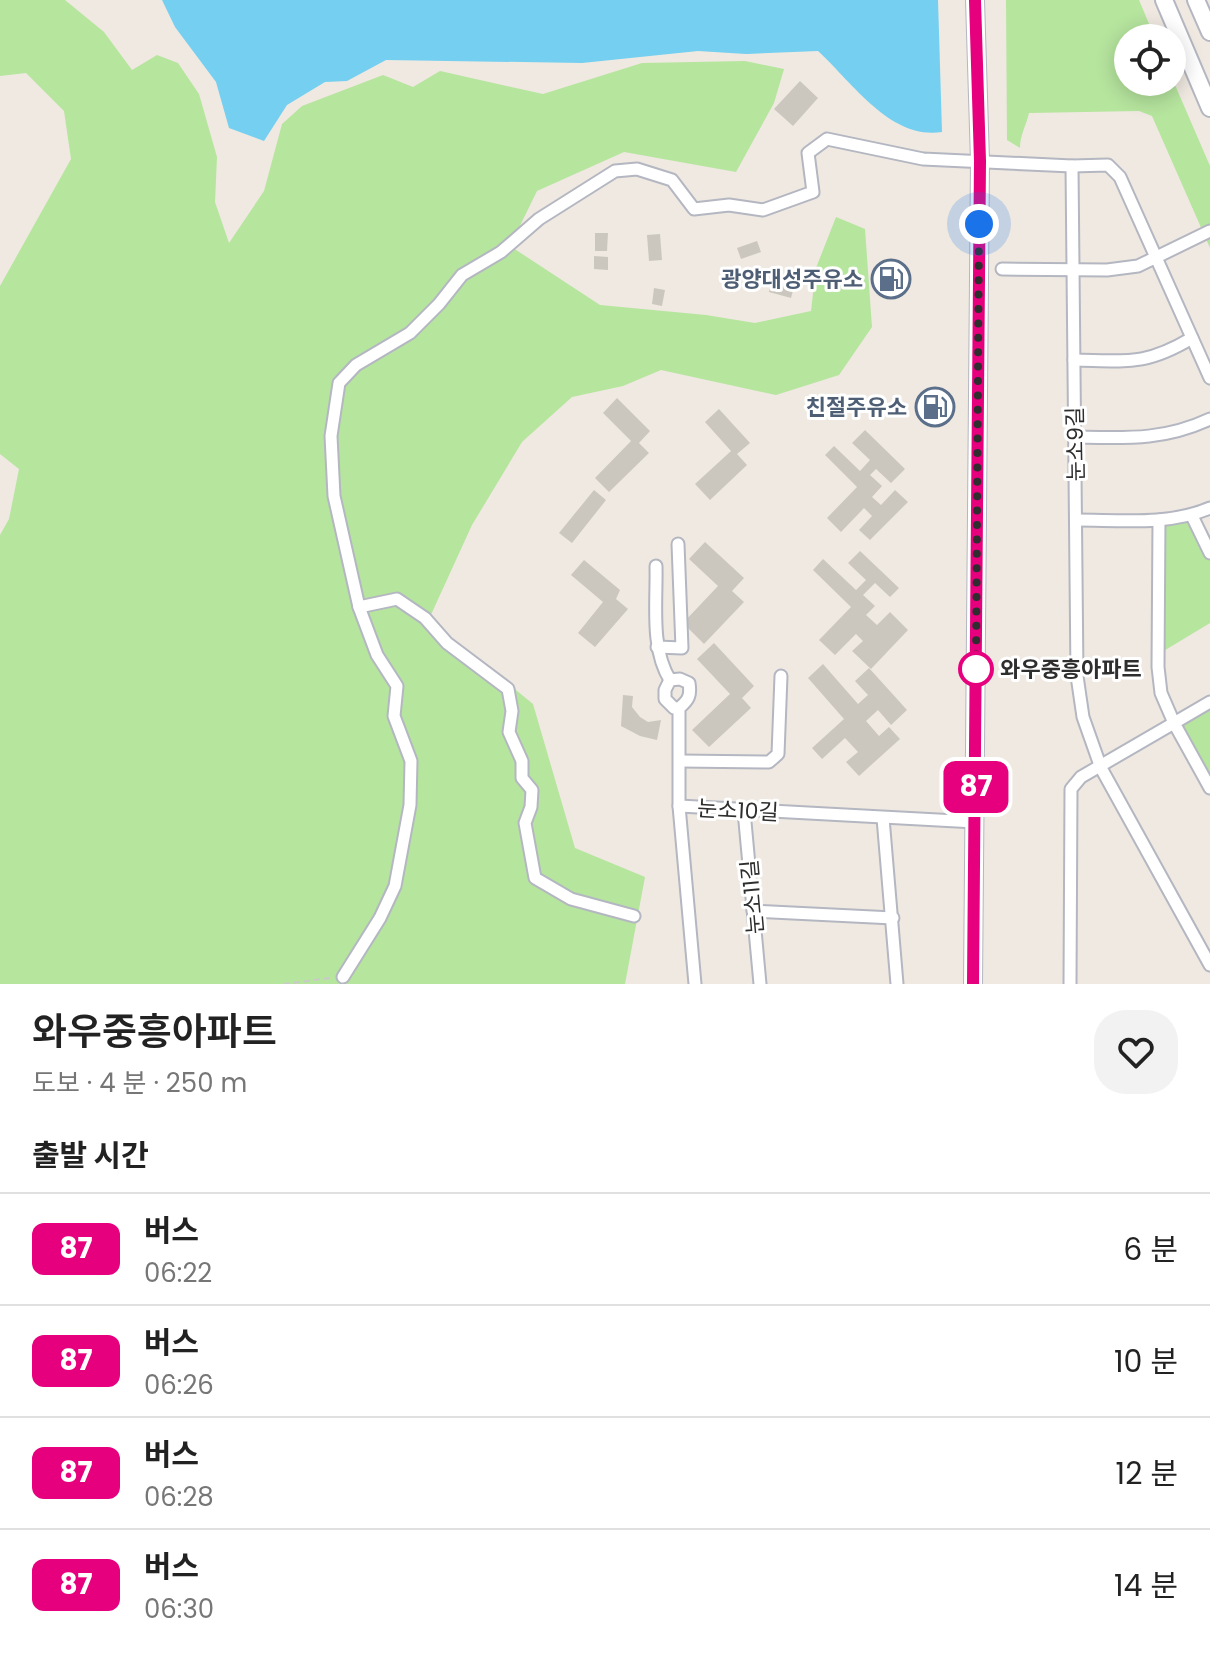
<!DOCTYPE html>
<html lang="ko">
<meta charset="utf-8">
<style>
body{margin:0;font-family:Poppins,"Noto Sans KR",sans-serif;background:#f2f2f2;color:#222;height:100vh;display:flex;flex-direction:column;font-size:30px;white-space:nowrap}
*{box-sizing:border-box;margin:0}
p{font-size:26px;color:#767676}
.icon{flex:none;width:44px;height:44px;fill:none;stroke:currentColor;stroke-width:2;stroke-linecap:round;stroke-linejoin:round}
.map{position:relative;height:984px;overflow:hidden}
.details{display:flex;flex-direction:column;background:#fff;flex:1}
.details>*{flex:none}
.badge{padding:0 16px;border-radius:12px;font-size:28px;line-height:52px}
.tools{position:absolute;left:1114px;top:24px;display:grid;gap:16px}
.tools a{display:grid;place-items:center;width:72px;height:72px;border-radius:50%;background:#fff;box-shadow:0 4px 20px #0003;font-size:40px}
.you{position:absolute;width:40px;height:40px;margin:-20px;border:6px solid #fff;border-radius:50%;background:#1a73e8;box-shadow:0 0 0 12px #1a73e833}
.map>.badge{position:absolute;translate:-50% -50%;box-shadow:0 0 0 4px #fff}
h2{padding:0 32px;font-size:30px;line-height:72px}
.round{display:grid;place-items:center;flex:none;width:84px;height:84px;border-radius:32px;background:#f2f2f2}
.summary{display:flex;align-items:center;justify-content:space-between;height:136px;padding:0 32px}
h1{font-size:38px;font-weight:600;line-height:60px}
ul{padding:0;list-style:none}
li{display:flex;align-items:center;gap:24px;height:112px;padding:0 32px;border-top:2px solid #e0e0e0}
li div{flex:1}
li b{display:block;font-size:30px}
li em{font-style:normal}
li .badge{min-width:88px;font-weight:700;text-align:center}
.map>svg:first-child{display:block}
.green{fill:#b6e59e}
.water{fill:#75cff0}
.building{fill:#cbc7bf}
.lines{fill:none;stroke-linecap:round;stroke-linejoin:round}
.street-casing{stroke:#b4b7c1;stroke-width:15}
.secondary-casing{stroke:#b4b7c1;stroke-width:20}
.path{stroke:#c9c9c9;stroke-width:2;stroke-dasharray:6 4;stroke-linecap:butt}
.street{stroke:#fff;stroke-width:11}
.secondary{stroke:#fff;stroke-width:16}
.line-casing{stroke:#fff;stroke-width:18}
.line{stroke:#e6007e;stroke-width:12}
.walk{stroke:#2e2e2e;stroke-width:8;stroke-dasharray:0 14.4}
.stop-dot{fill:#fff;stroke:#e6007e;stroke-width:4}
.labels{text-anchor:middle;stroke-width:6;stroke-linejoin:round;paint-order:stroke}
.service-label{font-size:22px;font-weight:bold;fill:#4e5e75;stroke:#fff;text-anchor:end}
.street-label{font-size:22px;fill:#2e2e2e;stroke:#fff}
.stop-label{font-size:22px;font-weight:bold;fill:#2e2e2e;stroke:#fff;text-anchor:start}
</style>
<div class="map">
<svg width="1210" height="984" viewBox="0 0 1210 984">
<rect width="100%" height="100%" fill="#efe9e1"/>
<!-- green -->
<g class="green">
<polygon points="0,0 65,0 104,32 132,70 157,55 178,63 199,94 217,157 215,202 229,243 264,191 282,124 302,106 383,75 413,87 440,71 543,94 642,63 745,61 784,69 774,103 736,172 624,152 537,191 510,246 600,305 706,315 755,323 811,311 816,268 836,217 865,229 872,327 839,375 776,395 661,370 623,386 572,397 522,442 472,525 429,619 533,704 575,848 645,877 625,984 0,984 0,535 9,519 19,469 0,454 0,286 71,159 64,111 26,73 0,76"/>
<path d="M1006,0H1139L1155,38H1128V82H1172V78L1210,166V248L1152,116L1139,111L1029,113C1026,126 1020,135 1020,148L1007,140Z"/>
<polygon points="1192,516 1210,553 1210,623 1157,655 1159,520"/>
<polygon points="1210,702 1210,788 1174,723"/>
</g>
<!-- water -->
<path class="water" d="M162,0H938L942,132C890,140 852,82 818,51L746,54L698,51L582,63L386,60L347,81L325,82L287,105L264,141L229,128L216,82L175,27Z"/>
<!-- building -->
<g class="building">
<polygon points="800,81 818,98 793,126 774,109"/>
<polygon points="595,233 608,233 607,251 595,251"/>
<polygon points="660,234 662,260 649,261 647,235"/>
<polygon points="757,241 761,252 741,259 737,248"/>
<polygon points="594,256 608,257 608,270 594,269"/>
<polygon points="772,281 794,287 791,298 769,292"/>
<polygon points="654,288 665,290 662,306 652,304"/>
<polygon points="931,395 941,396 940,418 930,418"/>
<polygon points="617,398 650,431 639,443 649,453 609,492 595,478 631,441 603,413"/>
<polygon points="719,409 750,443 737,454 747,465 710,500 695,484 731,451 705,422"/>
<polygon points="865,430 905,469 891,483 876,469 870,475 882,486 872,497 881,505 895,490 908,502 870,540 859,530 872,516 864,508 841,532 827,518 857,487 825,455 834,446 860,471 870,460 852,443"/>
<polygon points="594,490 606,500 572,543 559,533"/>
<polygon points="705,542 744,578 732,591 744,602 704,644 683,623 718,586 689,559"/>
<polygon points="860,551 899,588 890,597 875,583 863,595 875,606 866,615 877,625 890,612 908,630 871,669 852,651 863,641 856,634 835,655 819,640 851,607 813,570 823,559 856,590 866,580 848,563"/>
<polygon points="584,560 620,590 616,599 628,609 595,647 578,633 603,602 571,575"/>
<polygon points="714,643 754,686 742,698 751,708 709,747 692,730 730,694 697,659"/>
<polygon points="823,664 858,704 868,695 855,681 869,668 907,710 891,725 878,710 866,721 879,736 889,727 900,739 859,776 846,762 858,752 845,738 822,759 812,748 844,719 808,678"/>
<polygon points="623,695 633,696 632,707 640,717 648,722 661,720 657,740 640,736 621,726"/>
</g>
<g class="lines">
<defs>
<g id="street">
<polyline points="1072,166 1077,676 1083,717 1101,768 1210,965"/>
<polyline points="1002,269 1107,270 1138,266 1210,231"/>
<path d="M1074,360C1127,361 1145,366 1192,338"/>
<path d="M1074,437C1125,438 1163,441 1210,419"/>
<polyline points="1192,516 1210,553"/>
<path d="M1076,520C1120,520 1168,526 1210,508"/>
<path d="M656,566C657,602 650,648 670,680"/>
<polyline points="657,647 682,648 678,544"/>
<polyline points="1210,702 1174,723 1210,788"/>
<path d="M679,708H674L665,699V690L670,680L680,679L689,683C691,695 689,700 679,708V806L695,984"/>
<polyline points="681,761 769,762 778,754 781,676"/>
<polyline points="679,806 975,822"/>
<polyline points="744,811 760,984"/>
<polyline points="883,818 897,984"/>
<polyline points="753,911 893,918"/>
<polyline points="634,916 571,899 535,878 525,823 531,807 532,790 522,778 522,761 509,732 512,711 508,689 447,643 425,618 397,599 359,607 334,496 331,436 339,383 356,365 410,333 439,304 462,275 501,252 539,219 615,171 637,169 672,180 694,209 729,205 763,210 813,192 808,153 827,139 923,159 1072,166 1108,165 1120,177 1210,378"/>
<polyline points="343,977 380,918 395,886 410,805 411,761 394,716 397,686 377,655 359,607"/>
<polyline points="1070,984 1071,789 1081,777 1174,723 1161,693 1158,667 1159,520"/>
</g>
<g id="secondary">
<polyline points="1164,0 1210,108"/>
<polyline points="1196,0 1210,32"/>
<polyline points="973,984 980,161 975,0"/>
</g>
</defs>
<!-- street casing -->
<use href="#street" class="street-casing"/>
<!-- secondary casing -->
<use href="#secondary" class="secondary-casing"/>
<!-- path -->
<polyline class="path" points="284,984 330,978"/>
<!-- street -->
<use href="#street" class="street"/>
<!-- secondary -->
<use href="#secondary" class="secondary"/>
</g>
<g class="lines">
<defs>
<polyline id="line" points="973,984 980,161 975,0"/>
</defs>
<!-- line casing -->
<use href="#line" class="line-casing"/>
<!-- line -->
<use href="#line" class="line"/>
<!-- walk -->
<polyline class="walk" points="976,669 979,224"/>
</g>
<!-- icons -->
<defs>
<symbol id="fuel-ring" viewBox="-11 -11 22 22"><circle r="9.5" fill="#fff" stroke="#5c6f8a" stroke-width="1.5"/><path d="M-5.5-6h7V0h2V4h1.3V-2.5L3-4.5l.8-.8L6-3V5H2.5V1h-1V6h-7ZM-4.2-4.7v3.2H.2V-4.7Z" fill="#5c6f8a"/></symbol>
</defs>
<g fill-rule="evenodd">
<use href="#fuel-ring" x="869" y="257" width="44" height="44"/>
<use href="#fuel-ring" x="913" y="385" width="44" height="44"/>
</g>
<!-- markers -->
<circle class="stop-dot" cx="976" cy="669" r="16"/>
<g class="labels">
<!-- service labels -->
<g class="service-label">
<text x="863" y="287">광양대성주유소</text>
<text x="907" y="415">친절주유소</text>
</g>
<!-- street labels -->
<g class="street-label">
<text transform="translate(1075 444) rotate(-91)" y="8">눈소9길</text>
<text transform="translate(738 810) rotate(3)" y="8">눈소10길</text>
<text transform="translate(752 897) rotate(-95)" y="8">눈소11길</text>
</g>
<!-- stop labels -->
<g class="stop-label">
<text x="1000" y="677">와우중흥아파트</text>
</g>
</g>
</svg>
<div class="tools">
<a><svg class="icon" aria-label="locate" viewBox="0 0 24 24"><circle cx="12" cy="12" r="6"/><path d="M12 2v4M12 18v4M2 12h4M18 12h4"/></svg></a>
</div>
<div class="you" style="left:979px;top:224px"></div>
<b class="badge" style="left:976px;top:787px;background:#e6007e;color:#fff">87</b>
</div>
<section class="details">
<div class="summary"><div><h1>와우중흥아파트</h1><p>도보 · 4 분 · 250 m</p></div><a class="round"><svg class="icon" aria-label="heart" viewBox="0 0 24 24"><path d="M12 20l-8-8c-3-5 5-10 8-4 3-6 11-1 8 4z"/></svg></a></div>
<h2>출발 시간</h2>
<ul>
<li><span class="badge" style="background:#e6007e;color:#fff">87</span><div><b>버스</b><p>06:22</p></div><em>6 분</em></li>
<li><span class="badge" style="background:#e6007e;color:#fff">87</span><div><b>버스</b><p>06:26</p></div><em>10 분</em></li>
<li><span class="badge" style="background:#e6007e;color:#fff">87</span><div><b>버스</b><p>06:28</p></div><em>12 분</em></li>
<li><span class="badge" style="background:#e6007e;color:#fff">87</span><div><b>버스</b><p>06:30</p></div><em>14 분</em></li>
</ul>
</section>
